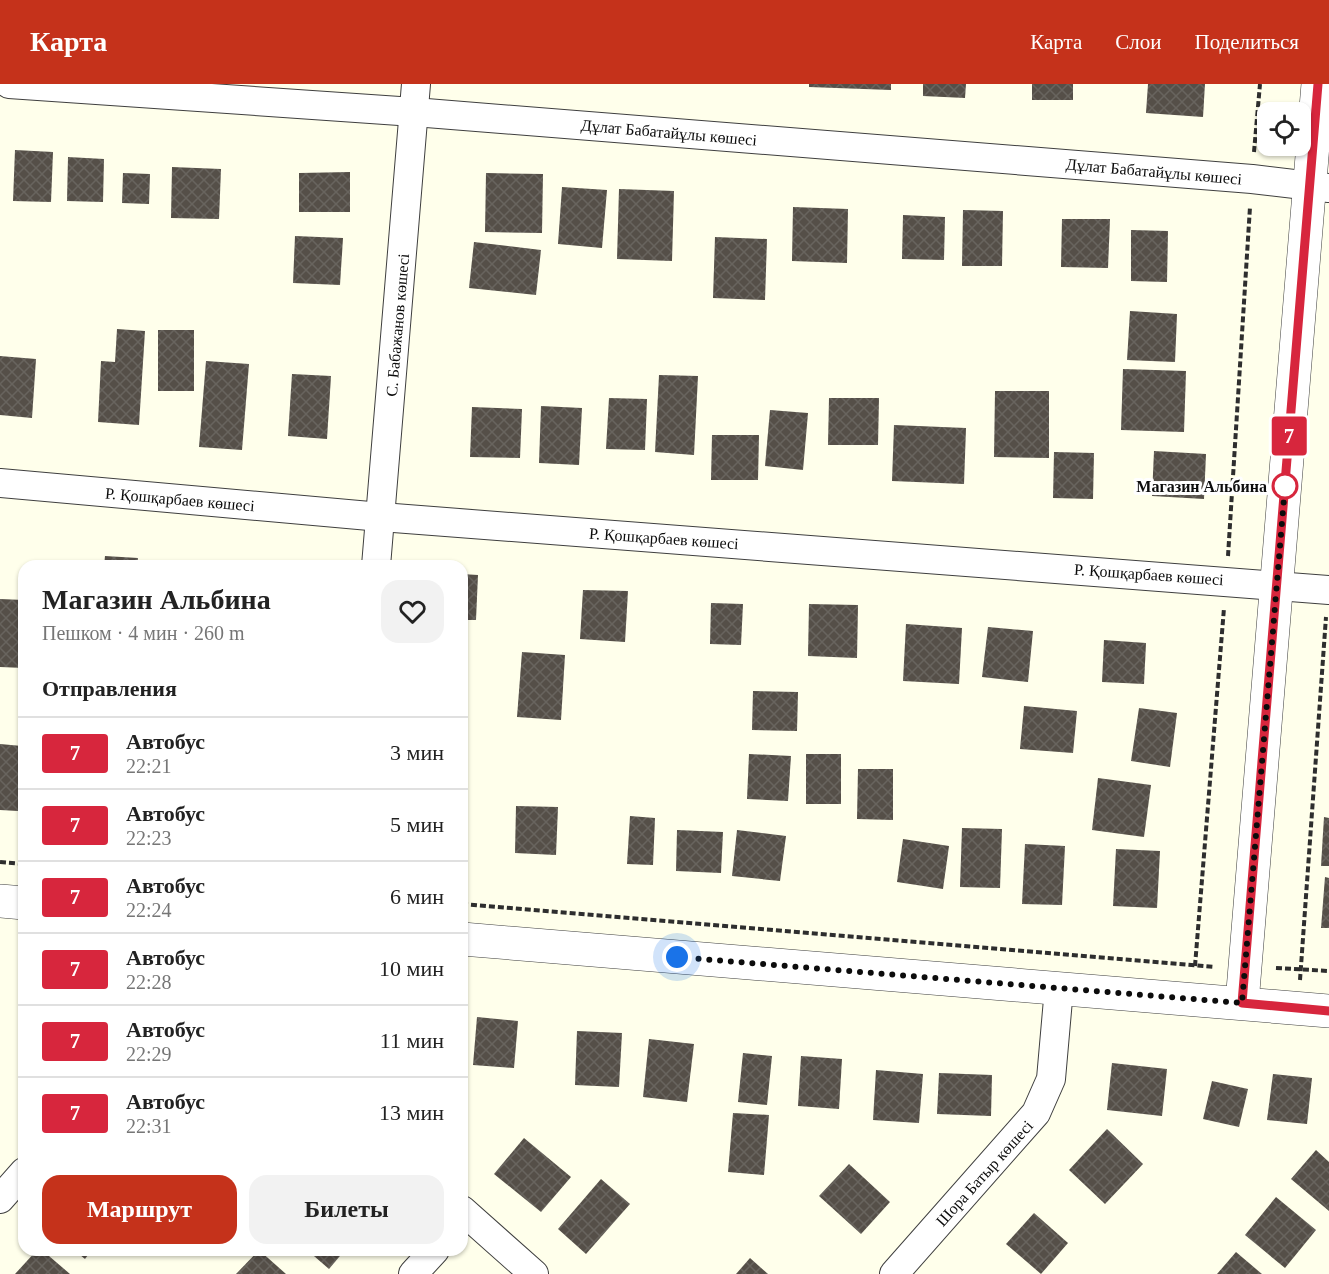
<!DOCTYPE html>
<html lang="ru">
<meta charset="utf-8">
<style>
body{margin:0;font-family:"Times New Roman",serif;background:#f2f2f2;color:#222;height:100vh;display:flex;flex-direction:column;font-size:22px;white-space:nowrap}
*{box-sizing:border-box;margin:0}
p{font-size:20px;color:#767676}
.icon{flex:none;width:33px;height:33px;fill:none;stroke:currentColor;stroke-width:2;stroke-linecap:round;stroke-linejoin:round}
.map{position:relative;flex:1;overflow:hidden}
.sheet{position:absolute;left:18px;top:476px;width:450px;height:696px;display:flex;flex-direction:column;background:#fff;border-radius:18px;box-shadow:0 2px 4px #0004}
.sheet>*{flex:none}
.badge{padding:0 12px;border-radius:4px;font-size:21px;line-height:39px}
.fabs{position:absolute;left:1257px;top:18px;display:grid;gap:12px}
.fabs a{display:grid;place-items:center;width:54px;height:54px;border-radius:12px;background:#fff;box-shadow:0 2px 4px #0004;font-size:30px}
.you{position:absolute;width:30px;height:30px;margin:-15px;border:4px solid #fff;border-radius:50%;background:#1a73e8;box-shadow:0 0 0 9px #1a73e833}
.map>.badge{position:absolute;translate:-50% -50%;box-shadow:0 0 0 3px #fff}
h2{padding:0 24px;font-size:22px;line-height:54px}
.round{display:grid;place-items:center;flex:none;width:63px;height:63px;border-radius:18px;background:#f2f2f2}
.overview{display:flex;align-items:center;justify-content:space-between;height:102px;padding:0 24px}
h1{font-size:28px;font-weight:700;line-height:45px}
.cta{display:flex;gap:12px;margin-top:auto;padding:12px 24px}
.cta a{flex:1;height:69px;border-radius:18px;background:#c5321b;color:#fff;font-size:24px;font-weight:700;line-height:69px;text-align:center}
.cta a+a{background:#f2f2f2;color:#222}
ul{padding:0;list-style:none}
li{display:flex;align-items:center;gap:18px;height:72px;padding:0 24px;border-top:2px solid #e0e0e0}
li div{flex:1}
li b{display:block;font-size:22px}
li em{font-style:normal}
li .badge{min-width:66px;font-weight:700;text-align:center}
header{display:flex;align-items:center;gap:36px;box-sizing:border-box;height:84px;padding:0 30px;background:#c5321b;color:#fff}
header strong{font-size:28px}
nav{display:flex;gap:33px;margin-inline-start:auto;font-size:21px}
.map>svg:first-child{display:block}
.building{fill:url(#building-cross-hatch)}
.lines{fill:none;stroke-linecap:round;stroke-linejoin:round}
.minor-casing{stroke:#3f3f3f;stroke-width:30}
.tertiary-casing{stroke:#3f3f3f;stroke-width:34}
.path{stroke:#2e2e2e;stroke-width:4;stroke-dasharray:6 3;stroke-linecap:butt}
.minor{stroke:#fff;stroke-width:28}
.tertiary{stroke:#fff;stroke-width:33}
.line-casing{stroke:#fff;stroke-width:14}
.line{stroke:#d7263d;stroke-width:9}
.walk{stroke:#0c0c0c;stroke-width:6;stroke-dasharray:0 10.8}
.stop-dot{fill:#fff;stroke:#d7263d;stroke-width:3}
.labels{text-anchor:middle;stroke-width:6;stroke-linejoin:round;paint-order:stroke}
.street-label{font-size:16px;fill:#0c0c0c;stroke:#fff}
.stop-label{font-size:16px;font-weight:bold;fill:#0c0c0c;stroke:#fff;text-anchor:end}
</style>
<header>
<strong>Карта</strong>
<nav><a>Карта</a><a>Слои</a><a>Поделиться</a></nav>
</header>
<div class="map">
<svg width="1329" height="1190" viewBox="0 0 1329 1190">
<defs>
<pattern id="building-cross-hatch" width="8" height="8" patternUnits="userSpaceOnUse" patternTransform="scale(1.5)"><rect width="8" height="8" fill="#554f48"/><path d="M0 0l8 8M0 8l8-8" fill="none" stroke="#68645e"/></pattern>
</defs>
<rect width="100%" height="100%" fill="#ffffeb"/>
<!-- building -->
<g class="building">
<polygon points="809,0 891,0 891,6 809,3"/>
<polygon points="923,0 966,0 965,14 923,12"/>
<rect x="1032" y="0" width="41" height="16"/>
<polygon points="1148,0 1205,0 1203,33 1146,29"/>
<polygon points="15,66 53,68 51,118 13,117"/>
<polygon points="68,73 104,75 103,118 67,117"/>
<polygon points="172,83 221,85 219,135 171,134"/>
<polygon points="350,88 350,128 299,128 299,89"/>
<polygon points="123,89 150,90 149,120 122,119"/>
<polygon points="486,89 543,90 542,149 485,148"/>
<polygon points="562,103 607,106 602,164 558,160"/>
<polygon points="619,105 674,107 672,177 617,175"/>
<polygon points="793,123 848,125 847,179 792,177"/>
<polygon points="963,126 1003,127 1002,182 962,182"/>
<polygon points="903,131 945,133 944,176 902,175"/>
<polygon points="1062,135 1110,135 1108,184 1061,183"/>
<polygon points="1131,146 1168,147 1167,198 1131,197"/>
<polygon points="295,152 343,154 340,201 293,199"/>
<polygon points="715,153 767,155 765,216 713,214"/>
<polygon points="474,158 541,166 536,211 469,204"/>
<polygon points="1130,227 1177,230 1175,278 1127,276"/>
<polygon points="117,245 145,247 139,341 98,338 101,277 115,278"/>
<rect x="158" y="246" width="36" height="61"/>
<polygon points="0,272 36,275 32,334 0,331"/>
<polygon points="206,277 249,280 242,366 199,363"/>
<polygon points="1123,285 1186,287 1184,348 1121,346"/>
<polygon points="292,290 331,292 327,355 288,352"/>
<polygon points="659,291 698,292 694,371 655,368"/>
<polygon points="995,307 1049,307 1049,374 994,373"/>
<polygon points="609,314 647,315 645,366 606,365"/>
<polygon points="829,314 879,314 878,361 828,361"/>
<polygon points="541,322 582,324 579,381 539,379"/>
<polygon points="472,323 522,325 520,374 470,373"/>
<polygon points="770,326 808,329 803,386 765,382"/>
<polygon points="894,341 966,344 964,400 892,397"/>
<polygon points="712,351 759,351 758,396 711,396"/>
<polygon points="1154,367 1206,370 1204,415 1152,412"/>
<polygon points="1054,368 1094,369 1093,415 1053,414"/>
<polygon points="105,472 138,474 137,482 104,482"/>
<polygon points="160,477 196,480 196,482 160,482"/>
<polygon points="462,490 478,491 476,536 462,536"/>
<polygon points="583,506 628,507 625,558 580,555"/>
<polygon points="0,515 24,516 24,584 0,583"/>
<polygon points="711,519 743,520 741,561 710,560"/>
<polygon points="809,520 858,521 857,574 808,572"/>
<polygon points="906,540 962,544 959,600 903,597"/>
<polygon points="988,543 1033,547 1028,598 982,593"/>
<polygon points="1104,556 1146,559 1144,600 1102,598"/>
<polygon points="522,568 565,571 561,636 517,633"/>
<polygon points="753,607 798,608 797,647 752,646"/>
<polygon points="1024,622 1077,627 1073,669 1020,665"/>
<polygon points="1139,624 1177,629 1170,683 1131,677"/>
<polygon points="0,660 22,662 18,727 0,726"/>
<polygon points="749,670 791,672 788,717 747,715"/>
<rect x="806" y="670" width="35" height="50"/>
<polygon points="858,685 893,685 893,736 857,735"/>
<polygon points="1098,694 1151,701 1144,753 1092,746"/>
<polygon points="516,722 558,723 556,771 515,769"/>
<polygon points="630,732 655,734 653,781 627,780"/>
<polygon points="1324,733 1329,734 1329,782 1321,782"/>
<polygon points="962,744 1002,745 1000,804 960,803"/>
<polygon points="677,746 723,748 721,789 676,787"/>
<polygon points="737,746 786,752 780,797 732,792"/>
<polygon points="903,755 949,762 943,805 897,798"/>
<polygon points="1025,760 1065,762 1062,821 1022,820"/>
<polygon points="1116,765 1160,767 1157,824 1113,822"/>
<polygon points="1325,793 1329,794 1329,844 1321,844"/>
<polygon points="477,933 518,937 514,984 473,981"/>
<polygon points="577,947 622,949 619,1003 575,1001"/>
<polygon points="649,955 694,960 687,1018 643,1013"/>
<polygon points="743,969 772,972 767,1021 738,1018"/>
<polygon points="801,972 842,975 839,1025 798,1022"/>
<polygon points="1112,979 1167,985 1162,1032 1107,1026"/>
<polygon points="876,986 923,990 919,1039 873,1036"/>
<polygon points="939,989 992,991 991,1032 937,1030"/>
<polygon points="1273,990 1312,994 1307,1040 1267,1036"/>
<polygon points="1212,997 1248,1005 1239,1043 1203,1035"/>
<polygon points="733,1029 769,1031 764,1091 728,1088"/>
<polygon points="1107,1045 1143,1080 1105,1120 1069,1086"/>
<polygon points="524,1054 571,1093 541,1128 494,1090"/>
<polygon points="1316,1066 1329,1078 1329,1127 1291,1095"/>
<polygon points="849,1080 890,1118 861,1150 819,1112"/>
<polygon points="601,1095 630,1120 586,1170 558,1145"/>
<polygon points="1276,1113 1316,1146 1285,1184 1245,1151"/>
<polygon points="1034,1129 1068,1159 1041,1190 1006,1160"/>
<polygon points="37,1166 42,1166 70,1190 15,1190"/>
<polygon points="74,1166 92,1166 85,1175"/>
<polygon points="259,1166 286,1190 236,1190"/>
<polygon points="307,1166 345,1166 329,1185"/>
<polygon points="1236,1168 1262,1190 1217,1190"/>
<polygon points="750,1174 768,1190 736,1190"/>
</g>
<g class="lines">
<defs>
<g id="minor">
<polyline points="9,0 414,28 1252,95 1329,104"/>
<polyline points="0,399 381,433 1329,506"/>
<polyline points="376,482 416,0"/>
<polyline points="0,1115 24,1088"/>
<polyline points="462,1126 534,1190"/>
<polyline points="413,1190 435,1166"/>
<polyline points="894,1190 1036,1029 1051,995 1059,904"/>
</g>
<g id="tertiary">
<polyline points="0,817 24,819"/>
<polyline points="462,855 1329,927"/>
<polyline points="1242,919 1318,0"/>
</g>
</defs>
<!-- minor casing -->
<use href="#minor" class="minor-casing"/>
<!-- tertiary casing -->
<use href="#tertiary" class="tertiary-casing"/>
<!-- path -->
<g class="path">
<polyline points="1254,68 1260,0"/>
<polyline points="1228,472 1250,123"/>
<polyline points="0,778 24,780"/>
<polyline points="462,820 1214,883"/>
<polyline points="1195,882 1224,524"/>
<polyline points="1276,884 1329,887"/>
<polyline points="1300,896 1326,533"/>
</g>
<!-- minor -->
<use href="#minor" class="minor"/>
<!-- tertiary -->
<use href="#tertiary" class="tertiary"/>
</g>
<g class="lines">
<defs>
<polyline id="line" points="1318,0 1242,919 1329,927"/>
</defs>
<!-- line casing -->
<use href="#line" class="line-casing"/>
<!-- line -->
<use href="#line" class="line"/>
<!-- walk -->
<polyline class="walk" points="677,873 1242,919 1285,402"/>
</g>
<!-- markers -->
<circle class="stop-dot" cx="1285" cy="402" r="12"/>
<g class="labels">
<!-- street labels -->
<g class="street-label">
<text transform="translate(669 48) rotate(5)" y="6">Дұлат Бабатайұлы көшесі</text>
<text transform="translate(1154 87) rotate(5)" y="6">Дұлат Бабатайұлы көшесі</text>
<text transform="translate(397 241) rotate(-85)" y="6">С. Бабажанов көшесі</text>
<text transform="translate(180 415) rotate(5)" y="6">Р. Қошқарбаев көшесі</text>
<text transform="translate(664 454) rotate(4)" y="6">Р. Қошқарбаев көшесі</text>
<text transform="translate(1149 490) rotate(4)" y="6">Р. Қошқарбаев көшесі</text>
<text transform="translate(984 1089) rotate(-48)" y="6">Шора Батыр көшесі</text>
</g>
<!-- stop labels -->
<g class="stop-label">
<text x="1267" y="408">Магазин Альбина</text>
</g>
</g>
</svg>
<div class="fabs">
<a><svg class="icon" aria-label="locate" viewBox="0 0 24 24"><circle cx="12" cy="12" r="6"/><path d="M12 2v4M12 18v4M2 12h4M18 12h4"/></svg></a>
</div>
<div class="you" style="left:677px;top:873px"></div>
<b class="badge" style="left:1289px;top:352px;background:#d7263d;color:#fff">7</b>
<section class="sheet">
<div class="overview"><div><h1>Магазин Альбина</h1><p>Пешком · 4 мин · 260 m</p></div><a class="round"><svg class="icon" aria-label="heart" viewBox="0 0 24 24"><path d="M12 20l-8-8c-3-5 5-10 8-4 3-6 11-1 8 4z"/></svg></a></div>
<h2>Отправления</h2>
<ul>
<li><span class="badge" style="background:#d7263d;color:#fff">7</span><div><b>Автобус</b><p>22:21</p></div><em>3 мин</em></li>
<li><span class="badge" style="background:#d7263d;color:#fff">7</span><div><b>Автобус</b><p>22:23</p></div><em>5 мин</em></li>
<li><span class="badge" style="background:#d7263d;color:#fff">7</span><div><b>Автобус</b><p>22:24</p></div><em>6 мин</em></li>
<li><span class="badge" style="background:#d7263d;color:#fff">7</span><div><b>Автобус</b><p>22:28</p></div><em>10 мин</em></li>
<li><span class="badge" style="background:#d7263d;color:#fff">7</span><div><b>Автобус</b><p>22:29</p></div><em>11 мин</em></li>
<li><span class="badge" style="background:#d7263d;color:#fff">7</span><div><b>Автобус</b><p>22:31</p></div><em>13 мин</em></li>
</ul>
<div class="cta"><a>Маршрут</a><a>Билеты</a></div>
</section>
</div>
